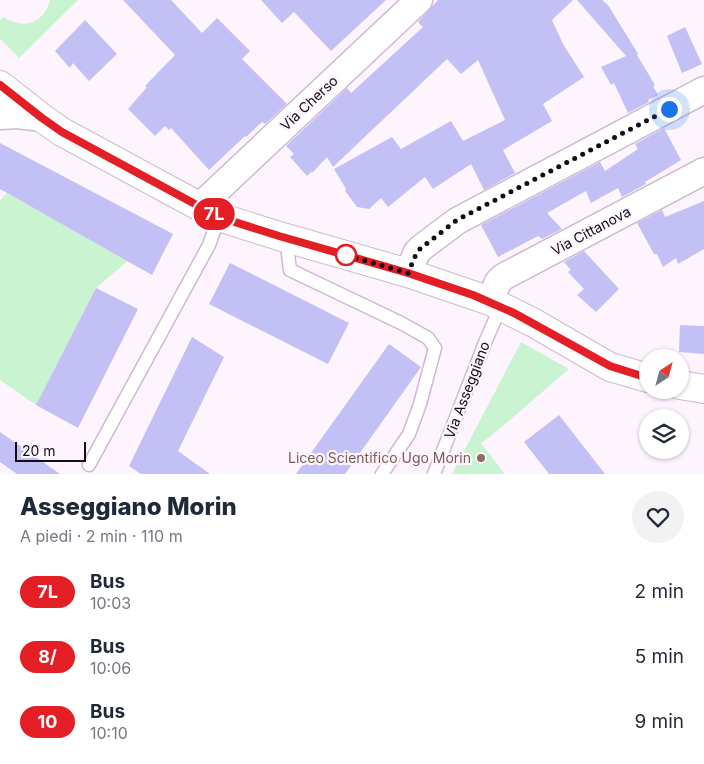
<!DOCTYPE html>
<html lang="it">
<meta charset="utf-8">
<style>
body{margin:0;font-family:Inter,sans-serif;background:#f2f2f3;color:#1f2937;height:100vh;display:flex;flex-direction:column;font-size:19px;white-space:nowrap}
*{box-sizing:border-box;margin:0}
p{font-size:16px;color:#747a83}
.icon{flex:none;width:28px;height:28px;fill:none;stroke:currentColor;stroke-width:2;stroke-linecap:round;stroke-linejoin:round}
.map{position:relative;height:474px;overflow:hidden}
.sheet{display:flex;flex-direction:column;background:#fff;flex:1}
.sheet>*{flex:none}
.badge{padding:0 10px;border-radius:16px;font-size:18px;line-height:32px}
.needle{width:32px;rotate:36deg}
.tools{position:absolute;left:639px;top:349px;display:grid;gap:10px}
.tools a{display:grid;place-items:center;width:50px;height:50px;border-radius:50%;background:#fff;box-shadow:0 1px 4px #0004;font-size:25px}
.scale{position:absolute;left:15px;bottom:12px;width:71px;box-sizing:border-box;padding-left:5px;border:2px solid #150d15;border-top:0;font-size:14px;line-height:18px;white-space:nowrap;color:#150d15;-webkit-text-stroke:4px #fef4fe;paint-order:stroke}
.you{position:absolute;width:25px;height:25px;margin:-12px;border:4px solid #fff;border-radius:50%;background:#1a73e8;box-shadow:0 0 0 8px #1a73e833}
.map>.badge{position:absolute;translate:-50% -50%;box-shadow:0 0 0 2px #fff}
.round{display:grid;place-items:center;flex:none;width:52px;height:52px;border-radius:26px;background:#f2f2f3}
.summary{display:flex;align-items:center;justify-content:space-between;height:85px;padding:0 20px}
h1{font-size:24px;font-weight:800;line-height:38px}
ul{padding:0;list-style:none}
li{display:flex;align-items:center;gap:15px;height:65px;padding:0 20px}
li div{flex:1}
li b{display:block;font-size:19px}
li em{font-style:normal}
li .badge{min-width:55px;font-weight:700;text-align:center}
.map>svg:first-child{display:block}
.green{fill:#caf3d1}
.building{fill:#c2c0f4}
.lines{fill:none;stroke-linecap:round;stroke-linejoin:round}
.service-casing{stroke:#cfb9d1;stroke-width:15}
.minor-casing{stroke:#cfb9d1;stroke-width:29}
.tertiary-casing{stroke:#cfb9d1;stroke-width:30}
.service{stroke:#fff;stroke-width:12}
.minor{stroke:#fff;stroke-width:26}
.tertiary{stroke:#fff;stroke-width:28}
.line-casing{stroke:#fff;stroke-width:11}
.line{stroke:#e31e24;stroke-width:8}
.walk{stroke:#150d15;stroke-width:5;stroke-dasharray:0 9}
.stop-dot{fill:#fff;stroke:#e31e24;stroke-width:2.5}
.education-dot{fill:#8d6e63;stroke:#fef4fe;stroke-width:2}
.labels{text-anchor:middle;stroke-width:4.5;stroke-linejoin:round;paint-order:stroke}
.street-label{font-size:14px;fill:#150d15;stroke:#fef4fe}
.education-label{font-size:14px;fill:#785e54;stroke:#fef4fe;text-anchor:end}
</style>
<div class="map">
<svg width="704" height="474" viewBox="0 0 704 474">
<rect width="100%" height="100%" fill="#fef4fe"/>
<!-- green -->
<g class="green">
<path d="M50,0H78L19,58L0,39V20L3,17C23,30 44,24 50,0Z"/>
<polygon points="7,193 128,261 96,288 36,405 0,380 0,200"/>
<polygon points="521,342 569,369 491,436 481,443 505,474 452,474"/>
</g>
<!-- building -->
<g class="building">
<polygon points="123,0 171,0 202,33 217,18 250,51 242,59 287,104 265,124 262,122 246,137 245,136 209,170 171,128 169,130 165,126 155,136 128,109 147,87 145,86 175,55"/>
<polygon points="261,0 386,0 331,51 294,12 282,23"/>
<polygon points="438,0 573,0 552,20 563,44 584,77 543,104 552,121 503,150 515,173 484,190 471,164 433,189 425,177 388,207 381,198 369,209 357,207 345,191 346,189 334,169 392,137 401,149 451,121 463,141 505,120 478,60 461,74 447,59 333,167 327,157 312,173 311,172 307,176 290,157 294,154 286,146 347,88 351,93 423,27 418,22"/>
<polygon points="577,0 602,0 608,5 638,54 637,55 655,85 653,86 658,95 648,100 649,102 628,113 614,83 611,85 601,67 626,56"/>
<polygon points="85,20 117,54 89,81 73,63 70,68 55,51"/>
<polygon points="685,27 702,64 682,73 667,36"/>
<polygon points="664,128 681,160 645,182 646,184 622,197 618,188 591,203 586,191 547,213 562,229 542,239 538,236 498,257 481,225 600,162 605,171 638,149 635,144"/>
<polygon points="0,143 173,234 152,275 0,189"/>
<polygon points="704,201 704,249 678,264 676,258 663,267 657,254 654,254 637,223 662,210 665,217"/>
<polygon points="584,251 619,289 596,312 577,295 584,289 568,272 571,270 564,262"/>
<polygon points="230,263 349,323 328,364 209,304"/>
<polygon points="96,288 138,309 78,428 36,405"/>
<polygon points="680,325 704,326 704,354 679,352"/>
<polygon points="192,337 224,357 178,451 210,474 141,474 129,466"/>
<polygon points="389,344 421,367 345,474 296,474"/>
<polygon points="559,415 605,474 549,474 524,442"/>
<polygon points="0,432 26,450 60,474 17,474 0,462"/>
</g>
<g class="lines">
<defs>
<g id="service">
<polyline points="286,238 290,270 401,323 428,338 435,348 420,404 409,434 382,474"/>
<polyline points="89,465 209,245 219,217"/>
<polyline points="434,474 486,340 501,306"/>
</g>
<g id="minor">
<polyline points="0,116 18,115 42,118"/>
<polyline points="200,206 419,0"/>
<polyline points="408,273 417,252 421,248 457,221 704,90"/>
<polyline points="490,301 498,282 503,277 704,171"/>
</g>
<g id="tertiary">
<polyline points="0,85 42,118 62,132 219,217 279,236 408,273 490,301 534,323 610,367 648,378"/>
<polyline points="680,385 704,389"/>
</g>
</defs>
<!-- service casing -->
<use href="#service" class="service-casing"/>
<!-- minor casing -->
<use href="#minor" class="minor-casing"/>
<!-- tertiary casing -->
<use href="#tertiary" class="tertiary-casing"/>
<!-- service -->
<use href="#service" class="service"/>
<!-- minor -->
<use href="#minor" class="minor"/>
<!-- tertiary -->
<use href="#tertiary" class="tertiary"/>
</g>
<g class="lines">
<defs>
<polyline id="line" points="0,85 42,118 62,132 219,217 279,236 408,273 473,295 514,313 610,366 648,378"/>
</defs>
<!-- line casing -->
<use href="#line" class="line-casing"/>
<!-- line -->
<use href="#line" class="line"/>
<!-- walk -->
<polyline class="walk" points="346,255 338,253 408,273 417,252 421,248 457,220 669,109"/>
</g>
<!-- markers -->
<circle class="stop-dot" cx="346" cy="255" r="10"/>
<circle class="education-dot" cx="481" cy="458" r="5"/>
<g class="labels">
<!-- street labels -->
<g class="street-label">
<text transform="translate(309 103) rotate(-43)" y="5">Via Cherso</text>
<text transform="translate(591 231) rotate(-28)" y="5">Via Cittanova</text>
<text transform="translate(467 390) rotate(-69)" y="5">Via Asseggiano</text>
</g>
<!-- education labels -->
<g class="education-label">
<text x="471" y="463">Liceo Scientifico Ugo Morin</text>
</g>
</g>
</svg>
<div class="tools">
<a><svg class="needle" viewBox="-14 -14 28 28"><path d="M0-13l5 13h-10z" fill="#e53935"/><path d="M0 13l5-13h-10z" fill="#747a83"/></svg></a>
<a><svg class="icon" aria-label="layers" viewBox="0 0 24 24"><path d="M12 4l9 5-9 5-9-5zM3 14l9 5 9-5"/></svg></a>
</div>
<div class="scale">20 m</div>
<div class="you" style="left:669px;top:109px"></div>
<b class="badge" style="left:214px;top:214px;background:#e31e24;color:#fff">7L</b>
</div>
<section class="sheet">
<div class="summary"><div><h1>Asseggiano Morin</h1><p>A piedi · 2 min · 110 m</p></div><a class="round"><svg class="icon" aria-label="heart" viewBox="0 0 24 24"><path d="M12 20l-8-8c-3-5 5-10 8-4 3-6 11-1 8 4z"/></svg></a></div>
<ul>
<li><span class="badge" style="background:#e31e24;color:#fff">7L</span><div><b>Bus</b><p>10:03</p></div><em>2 min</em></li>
<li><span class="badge" style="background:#e31e24;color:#fff">8/</span><div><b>Bus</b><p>10:06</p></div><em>5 min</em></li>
<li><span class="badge" style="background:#e31e24;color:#fff">10</span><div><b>Bus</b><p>10:10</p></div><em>9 min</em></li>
</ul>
</section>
